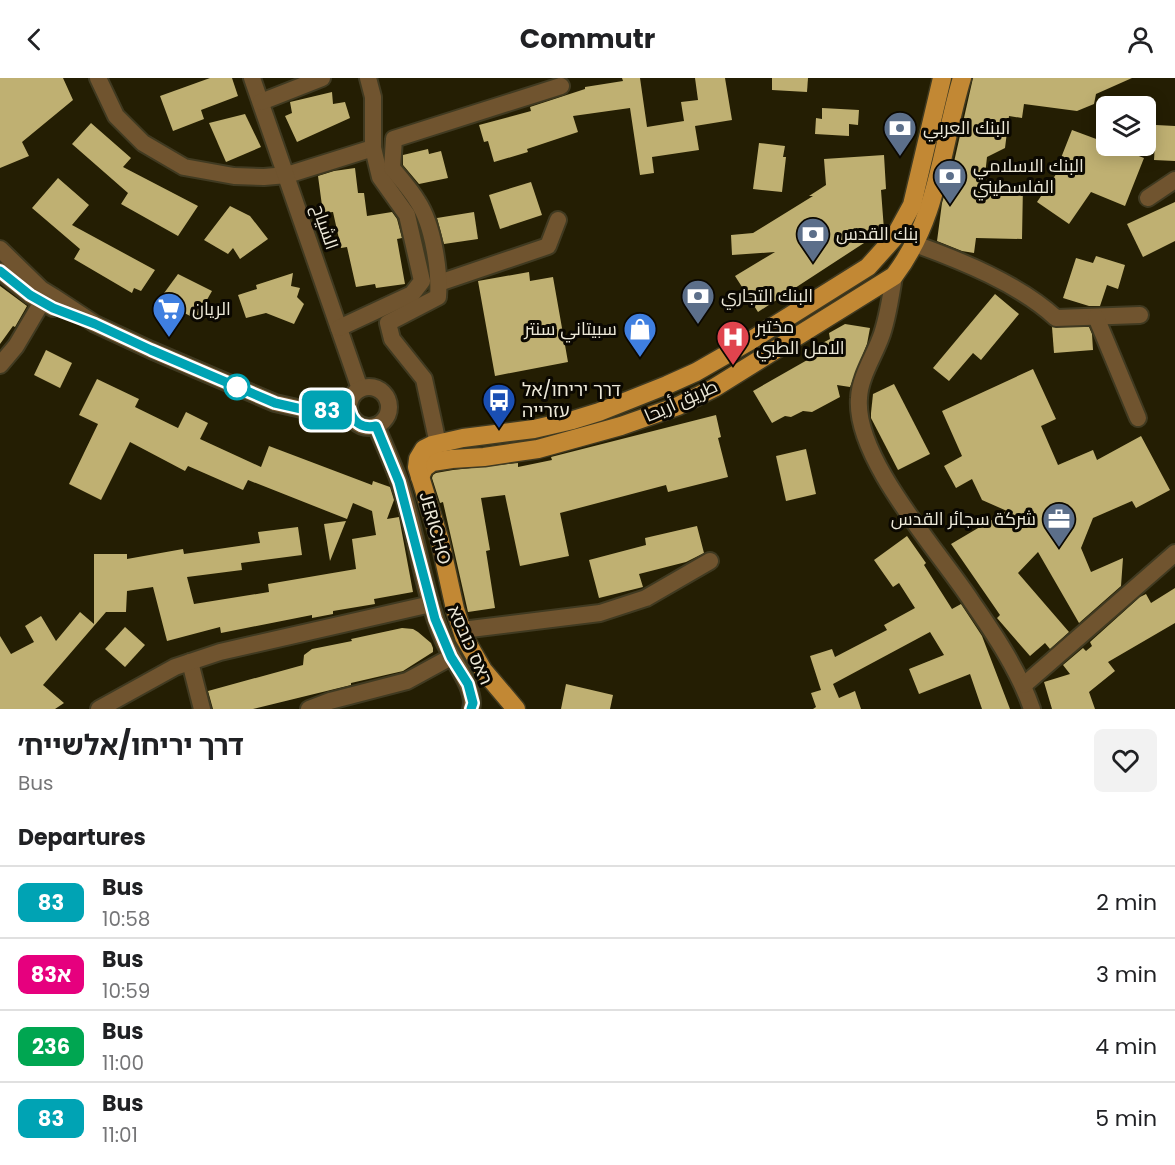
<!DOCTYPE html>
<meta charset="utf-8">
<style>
body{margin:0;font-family:Poppins,Cairo,"Noto Sans Hebrew",sans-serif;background:#f2f2f2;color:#202124;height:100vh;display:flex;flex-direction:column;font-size:22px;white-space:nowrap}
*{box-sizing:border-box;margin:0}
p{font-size:20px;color:#757577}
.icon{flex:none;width:33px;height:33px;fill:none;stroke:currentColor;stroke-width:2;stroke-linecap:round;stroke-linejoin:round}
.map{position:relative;height:631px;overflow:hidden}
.details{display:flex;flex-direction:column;background:#fff;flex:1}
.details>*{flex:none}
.badge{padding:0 12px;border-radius:9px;font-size:21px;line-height:39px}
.buttons{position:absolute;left:1096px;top:18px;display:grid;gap:12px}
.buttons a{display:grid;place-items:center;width:60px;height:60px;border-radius:9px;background:#fff;box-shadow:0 3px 15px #0003;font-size:30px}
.map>.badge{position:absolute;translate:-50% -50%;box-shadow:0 0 0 3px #fff}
h2{padding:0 18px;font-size:22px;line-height:54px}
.round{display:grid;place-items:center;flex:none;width:63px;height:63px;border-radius:9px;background:#f2f2f2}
.headline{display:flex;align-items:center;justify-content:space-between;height:102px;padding:0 18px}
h1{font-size:28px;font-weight:700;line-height:45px}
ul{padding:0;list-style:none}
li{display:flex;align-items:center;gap:18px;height:72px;padding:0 18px;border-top:2px solid #e0e0e0}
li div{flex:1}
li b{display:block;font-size:22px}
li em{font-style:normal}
li .badge{min-width:66px;font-weight:700;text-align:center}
header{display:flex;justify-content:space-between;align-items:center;height:78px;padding:0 18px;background:#fff;font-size:27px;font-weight:700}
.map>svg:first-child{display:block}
.building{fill:#bfb072}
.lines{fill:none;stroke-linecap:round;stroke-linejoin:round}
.minor-casing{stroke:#403a21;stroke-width:20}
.major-casing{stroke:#403a21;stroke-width:21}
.minor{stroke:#70542f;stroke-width:16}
.major{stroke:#c28834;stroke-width:18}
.line-casing{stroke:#fff;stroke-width:14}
.line{stroke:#00a3b4;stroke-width:9}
.stop-dot{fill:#fff;stroke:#00a3b4;stroke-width:3}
.labels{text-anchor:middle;stroke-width:6;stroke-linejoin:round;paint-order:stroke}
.poi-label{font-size:18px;fill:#ede9d9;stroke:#0b0801;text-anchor:start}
.street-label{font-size:18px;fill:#ede9d9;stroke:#0b0801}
</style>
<header><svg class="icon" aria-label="back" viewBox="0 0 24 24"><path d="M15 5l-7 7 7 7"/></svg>Commutr<svg class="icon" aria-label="person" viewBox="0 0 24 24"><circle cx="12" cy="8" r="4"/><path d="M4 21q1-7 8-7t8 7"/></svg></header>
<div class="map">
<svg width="1175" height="631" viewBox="0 0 1175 631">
<rect width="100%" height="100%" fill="#241e03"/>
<!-- building -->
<g class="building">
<polygon points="0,0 63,0 73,22 22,64 29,78 0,90"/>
<polygon points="210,0 232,0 238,18 201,32 204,41 173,53 160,18"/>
<polygon points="622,0 640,0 647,49 684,43 681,24 698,22 695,0 725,0 732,42 695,48 699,72 652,79 654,95 640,97 630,30 573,38 578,54 527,71 528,74 494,84 488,63 484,64 479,47 531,33 530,29 585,11 585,9 623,3"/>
<polygon points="772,0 808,0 807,14 772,12"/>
<polygon points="973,0 1132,0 1096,16 1094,26 1077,33 1024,26 1022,40 1009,38 1005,70 987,79 984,106 1023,107 1022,161 976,160 974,175 962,173 937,163 942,125 954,84"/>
<polygon points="332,14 333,26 345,24 350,40 297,64 285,38 292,35 290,24"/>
<polygon points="822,30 859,32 858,47 849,46 849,58 815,56 816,40 822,41"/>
<polygon points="245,36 261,69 226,84 209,45"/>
<polygon points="91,45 131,80 123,89 198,128 178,158 121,126 128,115 72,66"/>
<polygon points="1156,47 1175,48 1175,83 1154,82"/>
<polygon points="1072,52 1107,65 1107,68 1113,68 1144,80 1125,128 1091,114 1069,146 1037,124 1063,86 1059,85"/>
<polygon points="759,65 785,68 783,79 786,79 782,114 753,111"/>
<polygon points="428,71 429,76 441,73 448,100 419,106 403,87 403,77"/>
<polygon points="884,77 886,111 881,112 884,152 758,234 735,198 775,174 732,177 731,157 753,155 813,118 809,118 826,107 824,81"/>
<polygon points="355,90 358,115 364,115 367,138 392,134 397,141 402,160 397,161 405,206 376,210 375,206 356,209 347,169 341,170 333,134 323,135 318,98 334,93"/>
<polygon points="58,100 89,127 72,147 155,192 141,213 134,210 132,215 74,181 80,171 32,130"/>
<polygon points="531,104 542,137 500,151 489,117"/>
<polygon points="1175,124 1175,163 1143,179 1127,146"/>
<polygon points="230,128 250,138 268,161 240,181 233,170 228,176 204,162"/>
<polygon points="474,134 478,161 444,166 437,140"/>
<polygon points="1096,178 1125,187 1118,211 1107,207 1100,228 1089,228 1063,220 1076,180 1093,185"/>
<polygon points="529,194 530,203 553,199 568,284 495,298 478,203"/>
<polygon points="293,195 291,208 300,210 297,219 304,226 294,246 266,235 246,240 238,217 257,211 256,207"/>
<polygon points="178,196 212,213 196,241 159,222"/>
<polygon points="0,208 27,228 15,249 13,248 0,266"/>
<polygon points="995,216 1019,236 981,282 973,275 949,303 933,290"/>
<polygon points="845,246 870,250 867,266 850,309 837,307 840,319 812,334 803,333 791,339 785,338 772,345 753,313 809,281 811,271 830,261 829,255"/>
<polygon points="1052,249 1089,249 1092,256 1093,272 1054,275"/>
<polygon points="46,272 72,285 60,310 34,297"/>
<polygon points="1033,291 1056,341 1041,348 1058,387 1093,372 1097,382 1141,358 1170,412 1136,430 1132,423 1093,440 1081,470 1091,494 1123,480 1121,508 1079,545 1038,474 1018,495 1069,554 1050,571 1045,565 1030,578 997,540 1000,537 951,466 1007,433 982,422 972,401 956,410 944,388 962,378 942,333"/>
<polygon points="97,301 139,321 135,329 178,350 186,334 208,345 200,361 261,389 269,368 372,407 373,403 390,409 394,422 387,441 399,439 413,514 374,521 375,526 333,533 333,536 312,540 312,537 221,555 220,549 167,563 153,509 127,513 126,534 106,534 43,607 64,625 55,631 0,631 0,558 11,576 34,564 25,548 41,538 56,563 80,534 94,546 94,476 127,476 127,481 183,471 184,476 260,465 258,454 298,449 302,477 241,485 242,492 187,499 194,526 269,514 268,506 356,491 352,461 376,457 372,433 353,425 347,441 248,402 243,412 188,388 185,393 130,364 101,422 69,406 98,346 79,337"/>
<polygon points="894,306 930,376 898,392 871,340 871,335 873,316"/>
<polygon points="716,337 721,359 718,360 728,399 668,414 666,407 560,435 569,478 520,488 505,417 481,420 490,472 486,473 495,530 468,534 443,424 440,425 432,400 433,397 436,395 453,392 518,385 518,389 552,382 551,379"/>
<polygon points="806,371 816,416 786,423 776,378"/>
<polygon points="346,443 330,483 324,446"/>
<polygon points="697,448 704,475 686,484 639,496 643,509 599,520 589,482 646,467 645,460"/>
<polygon points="907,458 926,485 924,487 952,531 961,526 982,558 1010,631 982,631 970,596 919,616 909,591 944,577 930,554 833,606 839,620 855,613 861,631 813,631 816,629 811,615 821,612 810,578 832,571 835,579 887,552 884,547 915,530 899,505 893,509 874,482"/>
<polygon points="1175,510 1175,545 1108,584 1115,593 1089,614 1095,631 1052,631 1044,604 1070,596 1063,587 1083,570 1086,573 1092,568 1090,564 1140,519 1146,516 1151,525"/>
<polygon points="125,549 145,567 125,589 105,571"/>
<polygon points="402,550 413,551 418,554 431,565 433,570 433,574 403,593 351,605 351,607 253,631 213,631 208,613 303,587 304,577 312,571 352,563 351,561"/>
<polygon points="566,606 613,617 610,631 561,631"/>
</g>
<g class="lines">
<defs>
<g id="minor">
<polyline points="98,0 116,38 143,65 184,89 234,98 264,99 287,97 373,70"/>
<polyline points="252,0 360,311"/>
<polyline points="261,24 322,0"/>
<polyline points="1148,120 1175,102"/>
<path d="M915,166C962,183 1019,206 1056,240L1140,237"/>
<polyline points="0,171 41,211 54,219 95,246 151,272 275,325 306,332 349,332"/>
<polyline points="0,193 30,217 53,230"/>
<path d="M894,198C891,218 888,238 882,256C875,277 860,298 859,320C854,381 939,473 972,524C995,557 1019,593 1032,631"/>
<polyline points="439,205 548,168 558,142"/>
<polyline points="1096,239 1138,340"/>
<polyline points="339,250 412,216 422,203 407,137 380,99 373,70 373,19 368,0"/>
<polyline points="0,287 16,268 42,224"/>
<circle cx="369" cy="329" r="20"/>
<path d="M376,348C384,366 392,384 399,403C417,454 422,511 443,561C451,581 477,611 471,631"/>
<path d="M438,366L424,301L392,261L388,245L438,219C440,193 433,147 418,124C411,112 401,101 392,90L394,61L561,8"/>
<polyline points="462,552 600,535 646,520 710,483"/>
<polyline points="190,584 202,631"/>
<polyline points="1024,607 1175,475"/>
<polyline points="99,631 175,589 220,574 431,526"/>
<polyline points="309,631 330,623 407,603 451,579"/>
</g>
<g id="major">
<path d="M420,399L424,390L432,384L452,381L484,379L538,371L621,348L678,328L714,310L894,198C939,139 941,69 962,0"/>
<polyline points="516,631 483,592 464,559 455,531 440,463 417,389 418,381 424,371 432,367 463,360 534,351 573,342 599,334 667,307 696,294 750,263 868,189 894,160 912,127 942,0"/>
</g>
</defs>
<!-- minor casing -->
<use href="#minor" class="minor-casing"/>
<!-- major casing -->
<use href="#major" class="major-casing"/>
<!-- minor -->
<use href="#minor" class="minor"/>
<!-- major -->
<use href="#major" class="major"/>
</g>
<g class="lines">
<defs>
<path id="line" d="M0,193L30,217L53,230L95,246L151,272L275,325L306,332H350C353,345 363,351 376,348L399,404L435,541L451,579L468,606L473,625L471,631"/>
</defs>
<!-- line casing -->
<use href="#line" class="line-casing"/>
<!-- line -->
<use href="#line" class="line"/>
</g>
<!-- icons -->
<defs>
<symbol id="bank-pin" viewBox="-11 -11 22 30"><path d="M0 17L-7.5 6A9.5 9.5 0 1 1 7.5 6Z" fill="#5c6f8a" stroke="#0b0801"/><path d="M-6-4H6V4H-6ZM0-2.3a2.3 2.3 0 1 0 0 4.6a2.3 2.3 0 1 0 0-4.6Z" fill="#fff"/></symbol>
<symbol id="supermarket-pin" viewBox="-11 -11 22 30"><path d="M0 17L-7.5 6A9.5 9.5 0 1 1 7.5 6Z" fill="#3f7fe0" stroke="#0b0801"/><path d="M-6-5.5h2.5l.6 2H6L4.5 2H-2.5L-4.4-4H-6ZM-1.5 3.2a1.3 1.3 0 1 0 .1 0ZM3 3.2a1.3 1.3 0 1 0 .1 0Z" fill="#fff"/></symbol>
<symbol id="shop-pin" viewBox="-11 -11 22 30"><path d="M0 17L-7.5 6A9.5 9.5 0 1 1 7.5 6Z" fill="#3f7fe0" stroke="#0b0801"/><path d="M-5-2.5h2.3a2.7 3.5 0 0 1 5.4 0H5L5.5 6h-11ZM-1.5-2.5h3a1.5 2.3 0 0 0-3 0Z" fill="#fff"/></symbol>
<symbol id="hospital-pin" viewBox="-11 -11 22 30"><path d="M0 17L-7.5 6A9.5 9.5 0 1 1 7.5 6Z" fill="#e0444e" stroke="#0b0801"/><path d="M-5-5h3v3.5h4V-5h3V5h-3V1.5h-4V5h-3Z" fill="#fff"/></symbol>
<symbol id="bus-pin" viewBox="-11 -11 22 30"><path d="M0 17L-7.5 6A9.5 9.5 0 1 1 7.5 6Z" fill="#1a4fb4" stroke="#0b0801"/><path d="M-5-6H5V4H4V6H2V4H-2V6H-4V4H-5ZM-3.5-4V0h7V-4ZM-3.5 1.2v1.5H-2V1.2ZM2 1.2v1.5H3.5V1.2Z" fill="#fff"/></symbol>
<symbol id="office-pin" viewBox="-11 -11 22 30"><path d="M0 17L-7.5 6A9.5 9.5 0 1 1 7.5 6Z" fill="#5c6f8a" stroke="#0b0801"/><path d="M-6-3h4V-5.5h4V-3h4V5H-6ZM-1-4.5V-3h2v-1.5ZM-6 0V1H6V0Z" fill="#fff"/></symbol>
</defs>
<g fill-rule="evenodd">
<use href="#bank-pin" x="881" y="31" width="38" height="52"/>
<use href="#bank-pin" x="931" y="79" width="38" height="52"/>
<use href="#bank-pin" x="794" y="137" width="38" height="52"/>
<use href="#bank-pin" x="679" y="199" width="38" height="52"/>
<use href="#supermarket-pin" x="150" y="212" width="38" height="52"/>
<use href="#shop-pin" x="621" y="232" width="38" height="52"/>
<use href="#hospital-pin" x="714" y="240" width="38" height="52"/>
<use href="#bus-pin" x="480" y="303" width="38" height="52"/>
<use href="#office-pin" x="1040" y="422" width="38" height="52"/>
</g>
<!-- markers -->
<circle class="stop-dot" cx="237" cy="309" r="12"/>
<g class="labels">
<!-- poi labels -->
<g class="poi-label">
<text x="923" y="56">البنك العربي</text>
<text x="973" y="94">البنك الاسلامي<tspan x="973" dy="21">الفلسطيني</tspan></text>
<text x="836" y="162">بنك القدس</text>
<text x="721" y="224">البنك التجاري</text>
<text x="192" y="237">الريان</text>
<text x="756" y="255">مختبر<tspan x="756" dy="21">الامل الطبي</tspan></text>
<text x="617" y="257" text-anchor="end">سبيتاني سنتر</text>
<text x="522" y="318">דרך יריחו/אל<tspan x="522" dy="21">עזרייה</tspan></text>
<text x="1036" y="447" text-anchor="end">شركة سجائر القدس</text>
</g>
<!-- street labels -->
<g class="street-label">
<text transform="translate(325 149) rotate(71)" y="6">الشياح</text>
<text transform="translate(681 323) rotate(-24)" y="6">طريق أريحا</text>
<text transform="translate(435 450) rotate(74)" y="6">JERICHO</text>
<text transform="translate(470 567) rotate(66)" y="6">ראס כובסא</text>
</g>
</g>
</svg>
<div class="buttons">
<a><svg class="icon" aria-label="layers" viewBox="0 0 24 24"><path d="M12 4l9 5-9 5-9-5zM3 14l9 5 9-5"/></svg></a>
</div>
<b class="badge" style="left:327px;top:332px;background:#00a3b4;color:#fff">83</b>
</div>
<section class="details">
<div class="headline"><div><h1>דרך יריחו/אלשייח׳</h1><p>Bus</p></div><a class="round"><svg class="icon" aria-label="heart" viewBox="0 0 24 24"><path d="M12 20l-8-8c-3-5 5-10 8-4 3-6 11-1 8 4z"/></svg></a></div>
<h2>Departures</h2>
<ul>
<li><span class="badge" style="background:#00a3b4;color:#fff">83</span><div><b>Bus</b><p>10:58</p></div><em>2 min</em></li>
<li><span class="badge" style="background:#e6007e;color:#fff">83א</span><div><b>Bus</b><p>10:59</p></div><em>3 min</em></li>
<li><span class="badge" style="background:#00a651;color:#fff">236</span><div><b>Bus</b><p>11:00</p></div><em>4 min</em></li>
<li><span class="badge" style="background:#00a3b4;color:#fff">83</span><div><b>Bus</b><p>11:01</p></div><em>5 min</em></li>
</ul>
</section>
